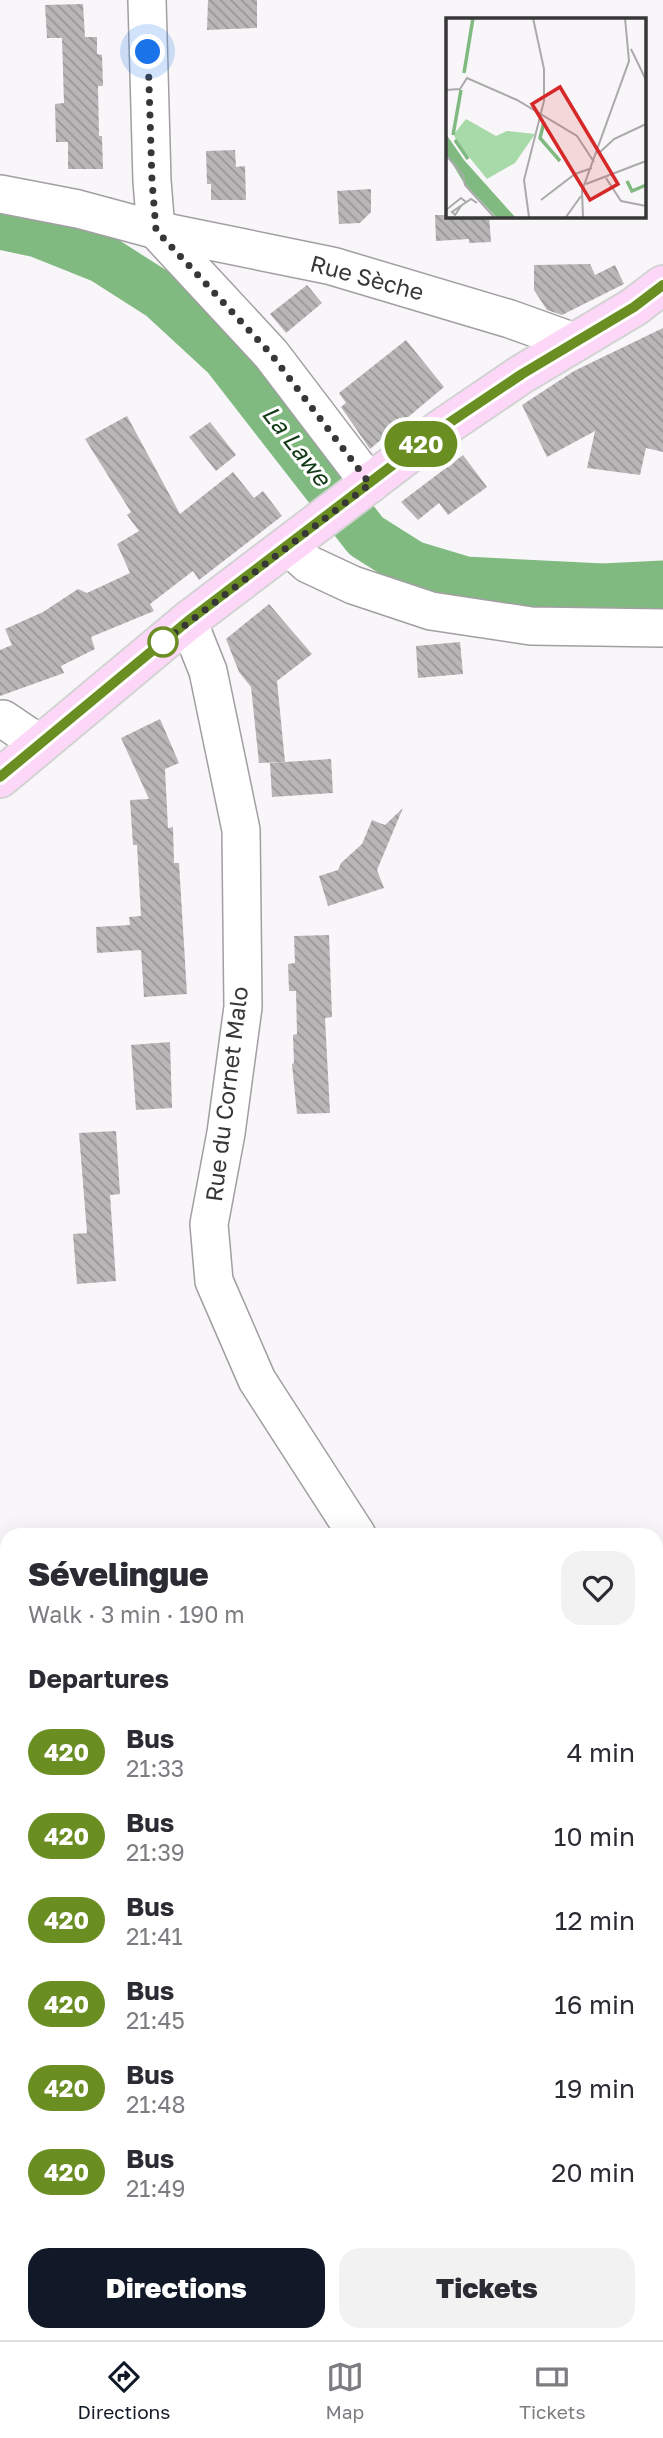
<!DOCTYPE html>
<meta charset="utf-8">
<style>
body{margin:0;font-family:"Golos Text",sans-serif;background:#f2f2f3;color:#2b2b33;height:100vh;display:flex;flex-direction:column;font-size:26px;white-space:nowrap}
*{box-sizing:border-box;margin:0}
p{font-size:23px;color:#7c7c81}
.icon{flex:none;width:38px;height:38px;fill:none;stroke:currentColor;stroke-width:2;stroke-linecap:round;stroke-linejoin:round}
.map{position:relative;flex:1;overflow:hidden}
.drawer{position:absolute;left:0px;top:1528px;width:663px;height:814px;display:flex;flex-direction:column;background:#fff;border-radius:21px 21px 0 0;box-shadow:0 7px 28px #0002}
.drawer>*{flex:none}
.badge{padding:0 14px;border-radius:23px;font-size:24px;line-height:46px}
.you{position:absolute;width:35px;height:35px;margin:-18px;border:5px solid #fff;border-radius:50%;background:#1a73e8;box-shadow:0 0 0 10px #1a73e833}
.map>.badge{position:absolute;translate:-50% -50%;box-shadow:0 0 0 4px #fff}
h2{padding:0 28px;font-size:26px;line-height:63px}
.round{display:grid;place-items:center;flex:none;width:74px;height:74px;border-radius:21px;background:#f2f2f3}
.head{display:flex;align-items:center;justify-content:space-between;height:119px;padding:0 28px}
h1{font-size:33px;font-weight:800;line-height:52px}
.action{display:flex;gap:14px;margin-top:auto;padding:14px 28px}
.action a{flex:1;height:80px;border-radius:21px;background:#111827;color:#fff;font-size:28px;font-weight:800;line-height:80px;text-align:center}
.action a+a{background:#f2f2f3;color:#2b2b33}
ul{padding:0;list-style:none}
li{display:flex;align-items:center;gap:21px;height:84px;padding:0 28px}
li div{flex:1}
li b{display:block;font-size:26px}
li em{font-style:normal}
li .badge{min-width:77px;font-weight:700;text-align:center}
.tabs{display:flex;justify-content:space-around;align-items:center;height:98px;border-top:2px solid #e1e1e2;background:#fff;font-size:19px;color:#7c7c81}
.tabs a{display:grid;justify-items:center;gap:4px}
.tabs .active{color:#111827}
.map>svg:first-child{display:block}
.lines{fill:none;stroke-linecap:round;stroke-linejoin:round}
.stream{stroke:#6b936b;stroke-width:8}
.river{stroke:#81ba81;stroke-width:49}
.building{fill:url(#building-back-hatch)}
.minor-casing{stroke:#a19fa1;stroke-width:40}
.major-casing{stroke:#d3d3d3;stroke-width:42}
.minor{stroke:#fff;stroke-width:37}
.major{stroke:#fdd7f8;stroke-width:38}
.line-casing{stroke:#fff;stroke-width:16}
.line{stroke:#6b8e23;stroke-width:10}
.walk{stroke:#383738;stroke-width:7;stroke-dasharray:0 12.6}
.stop-dot{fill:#fff;stroke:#6b8e23;stroke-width:3.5}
.labels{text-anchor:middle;stroke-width:6;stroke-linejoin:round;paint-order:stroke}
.street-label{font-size:23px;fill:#383738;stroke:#fff}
.water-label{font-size:24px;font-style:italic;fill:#133c16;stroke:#fff}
.inset-river{fill:none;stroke:#81ba81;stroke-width:3.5}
.inset-road{fill:none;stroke:#abaaab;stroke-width:2}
.view{fill:#d62828;fill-opacity:0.15;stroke:#d62828;stroke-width:3.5}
.inset-edge{fill:none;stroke:#383738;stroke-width:3.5}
</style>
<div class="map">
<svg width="663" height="2340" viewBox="0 0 663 2340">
<defs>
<pattern id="building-back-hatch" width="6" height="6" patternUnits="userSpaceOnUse" patternTransform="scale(1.75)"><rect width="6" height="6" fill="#b9b6b8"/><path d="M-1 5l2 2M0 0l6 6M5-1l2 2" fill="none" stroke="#979597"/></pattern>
</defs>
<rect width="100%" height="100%" fill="#f8f6f8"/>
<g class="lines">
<!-- stream -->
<polyline class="stream" points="432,2340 437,2334"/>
<!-- river -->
<polyline class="river" points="0,225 38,233 103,259 161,296 226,356 366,536 412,565 465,581 603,588 663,585"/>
</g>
<!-- building -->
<g class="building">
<polygon points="208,0 257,0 257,28 207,30"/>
<polygon points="83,4 85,37 97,37 97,54 102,55 103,86 98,86 99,136 102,136 103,169 68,169 68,142 56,142 55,104 64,103 62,38 47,38 45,5"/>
<polygon points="235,150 236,167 245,166 246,200 211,200 211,184 207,184 206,151"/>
<polygon points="371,189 371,212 360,223 339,224 337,191"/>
<polygon points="435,215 489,215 491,242 469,243 469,239 436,241"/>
<polygon points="590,264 595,275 615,265 624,284 562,315 547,310 534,290 534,265"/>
<polygon points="307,285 322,303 286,333 270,314"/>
<polygon points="663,328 663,452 646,448 640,475 587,468 595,431 547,457 522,405 574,371"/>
<polygon points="406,340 444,387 370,449 341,407 346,403 339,393"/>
<polygon points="127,416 180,514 233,472 254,498 263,491 282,516 199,580 193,571 150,604 154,611 91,637 95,649 61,666 64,673 0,696 0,650 12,645 5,629 43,612 78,589 87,593 130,573 117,544 139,531 127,515 131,512 85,439"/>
<polygon points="210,422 236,455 216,471 189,437"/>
<polygon points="463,455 487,487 448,515 439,503 418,520 401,502"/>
<polygon points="269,604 312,654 277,681 285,762 259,763 251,687 239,672 226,639"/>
<polygon points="460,642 463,674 418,678 416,646"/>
<polygon points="160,719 179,763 165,769 168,828 173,827 174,863 179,863 187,994 144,997 141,950 97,953 96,927 130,925 129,917 141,916 137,845 133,845 130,800 149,799 121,738"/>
<polygon points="331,759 333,793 272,797 270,763"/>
<polygon points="403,808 377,870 384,888 328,906 319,876 338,870 341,863 362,844 372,820 385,825"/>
<polygon points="329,935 332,1017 325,1018 330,1113 297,1114 292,1064 294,1063 293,1035 297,1034 296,991 289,991 288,964 295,963 294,936"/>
<polygon points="170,1042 172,1108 136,1110 131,1045"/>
<polygon points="116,1131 120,1194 110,1195 116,1281 77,1284 73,1234 87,1233 79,1133"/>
</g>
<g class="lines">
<defs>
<g id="minor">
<polyline points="147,0 152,181 156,230"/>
<polyline points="0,194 78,209 156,230 332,266 510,319 574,342"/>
<polyline points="156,230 271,354 370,484"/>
<polyline points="288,546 308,564 353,585 431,611 531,626 663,628"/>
<polyline points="188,621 208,671 241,830 243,1007 226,1133 209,1224 214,1281 257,1380 357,1535"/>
<polyline points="0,720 3,719 40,744"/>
<polyline points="656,2010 663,2021"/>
</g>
<g id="major">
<polyline points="0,778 188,621 441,429 522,374 634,307 663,285"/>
<polyline points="656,1962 663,1955"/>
<polyline points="375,2340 378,2334"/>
</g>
</defs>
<!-- minor casing -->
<use href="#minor" class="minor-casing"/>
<!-- major casing -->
<use href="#major" class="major-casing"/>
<!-- minor -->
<use href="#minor" class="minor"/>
<!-- major -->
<use href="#major" class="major"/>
</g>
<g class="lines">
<defs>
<polyline id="line" points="0,777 188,621 440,429 522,374 634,307 663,285"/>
</defs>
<!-- line casing -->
<use href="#line" class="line-casing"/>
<!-- line -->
<use href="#line" class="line"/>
<!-- walk -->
<polyline class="walk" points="148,52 152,181 156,230 271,354 370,484 163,642"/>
</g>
<!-- markers -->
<circle class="stop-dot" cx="163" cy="642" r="14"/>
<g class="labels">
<!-- street labels -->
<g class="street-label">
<text transform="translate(367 278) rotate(15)" y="8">Rue Sèche</text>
<text transform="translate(227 1094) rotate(-83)" y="8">Rue du Cornet Malo</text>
</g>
<!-- water labels -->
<g class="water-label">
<text transform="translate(296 446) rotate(52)" y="8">La Lawe</text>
</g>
</g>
<!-- overview -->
<g transform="translate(446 18)">
<rect width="200" height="200" fill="#f8f6f8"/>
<path d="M20,101L50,118L61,113L89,116L69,145L41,161L10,123L8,116Z" fill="#a8d9a8"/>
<path d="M0,116L18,142L69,199H50L18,165L0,135Z" fill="#81ba81"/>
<path class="inset-river" d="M18,55L27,0M98,104L94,120L114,143M7,117L15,72M9,122L22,141M181,163L186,173L200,167"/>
<path class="inset-road" d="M185,31L200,62M0,72L14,71L21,60L71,82L131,118L148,144M152,136L168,121L200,106M0,137L17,157L19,167L48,199M160,160L175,183L200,188M140,166L200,143M95,182L129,156L146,150M15,188L9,197L6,194L25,181L31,185M0,192L15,180L20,184M83,199L78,162L98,83V51L87,0M120,199L135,178M137,199L136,173L183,43L179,0"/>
<path class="view" d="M114,69L172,166L144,182L86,86Z"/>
<rect width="200" height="200" class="inset-edge"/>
</g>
</svg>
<div class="you" style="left:148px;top:52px"></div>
<b class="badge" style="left:421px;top:444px;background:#6b8e23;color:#fff">420</b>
<section class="drawer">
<div class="head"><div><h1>Sévelingue</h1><p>Walk · 3 min · 190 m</p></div><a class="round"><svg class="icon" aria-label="heart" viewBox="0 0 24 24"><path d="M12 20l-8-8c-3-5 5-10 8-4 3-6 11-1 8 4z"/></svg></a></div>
<h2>Departures</h2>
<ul>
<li><span class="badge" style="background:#6b8e23;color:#fff">420</span><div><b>Bus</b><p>21:33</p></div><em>4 min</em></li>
<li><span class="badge" style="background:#6b8e23;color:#fff">420</span><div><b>Bus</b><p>21:39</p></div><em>10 min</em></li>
<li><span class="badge" style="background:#6b8e23;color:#fff">420</span><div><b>Bus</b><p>21:41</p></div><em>12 min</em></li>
<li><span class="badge" style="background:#6b8e23;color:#fff">420</span><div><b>Bus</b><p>21:45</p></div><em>16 min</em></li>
<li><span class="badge" style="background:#6b8e23;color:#fff">420</span><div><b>Bus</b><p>21:48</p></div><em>19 min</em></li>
<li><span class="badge" style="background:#6b8e23;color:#fff">420</span><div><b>Bus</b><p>21:49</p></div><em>20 min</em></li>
</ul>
<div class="action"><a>Directions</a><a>Tickets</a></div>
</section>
</div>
<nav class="tabs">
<a class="active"><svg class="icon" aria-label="directions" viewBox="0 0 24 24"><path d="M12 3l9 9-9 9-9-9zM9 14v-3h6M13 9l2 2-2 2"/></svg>Directions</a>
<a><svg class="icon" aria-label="map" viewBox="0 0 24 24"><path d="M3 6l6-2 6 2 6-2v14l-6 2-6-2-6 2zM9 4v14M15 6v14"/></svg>Map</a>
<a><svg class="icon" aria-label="tickets" viewBox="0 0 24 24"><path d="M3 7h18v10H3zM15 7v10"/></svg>Tickets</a>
</nav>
